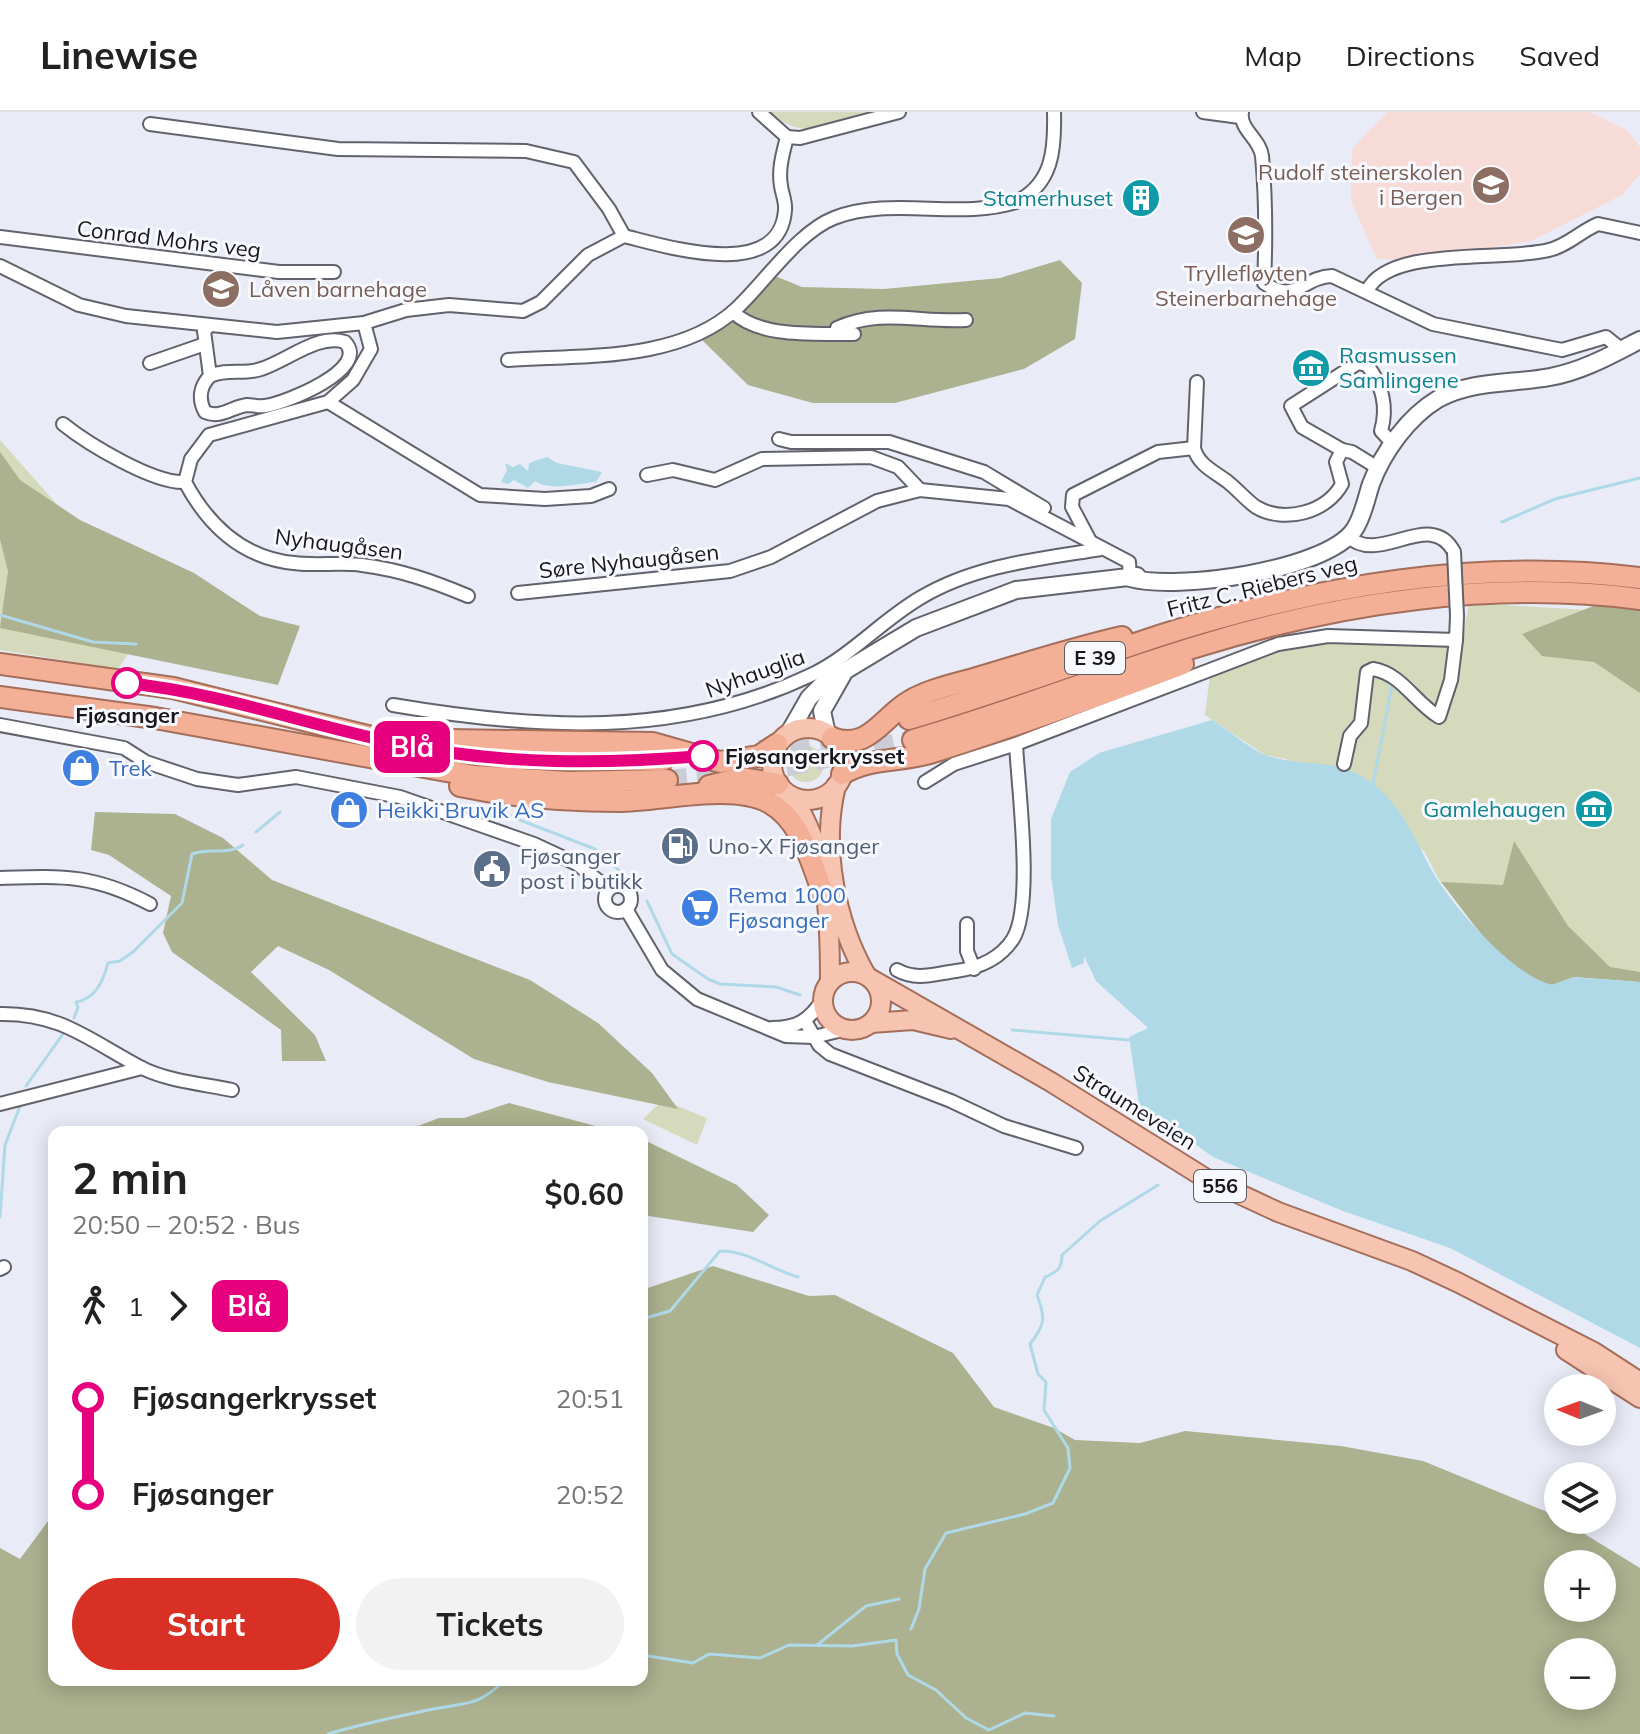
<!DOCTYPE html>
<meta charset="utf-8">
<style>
body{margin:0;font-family:Mulish,sans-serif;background:#f2f2f2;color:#222;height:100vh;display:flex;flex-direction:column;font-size:30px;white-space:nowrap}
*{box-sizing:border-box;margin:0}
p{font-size:26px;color:#767676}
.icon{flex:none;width:44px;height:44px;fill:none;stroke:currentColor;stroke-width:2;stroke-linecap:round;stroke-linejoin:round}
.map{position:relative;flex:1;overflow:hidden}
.side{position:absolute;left:48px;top:1014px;width:600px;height:560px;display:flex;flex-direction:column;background:#fff;border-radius:16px;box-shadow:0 4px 20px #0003}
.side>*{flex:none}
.badge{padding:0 16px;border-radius:12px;font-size:28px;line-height:52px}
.needle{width:52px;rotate:271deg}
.tools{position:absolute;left:1544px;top:1262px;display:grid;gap:16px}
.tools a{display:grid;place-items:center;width:72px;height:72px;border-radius:50%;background:#fff;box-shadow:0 4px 20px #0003;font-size:40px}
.map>.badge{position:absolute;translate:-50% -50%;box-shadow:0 0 0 4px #fff}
.legs{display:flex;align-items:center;gap:12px;height:88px;padding:0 24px;font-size:26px}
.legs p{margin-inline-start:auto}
.summary{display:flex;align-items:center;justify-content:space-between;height:136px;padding:0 24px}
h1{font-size:44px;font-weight:700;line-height:60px}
.cta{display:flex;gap:16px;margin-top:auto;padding:16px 24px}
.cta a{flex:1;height:92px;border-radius:48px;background:#d93025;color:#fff;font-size:32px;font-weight:700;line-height:92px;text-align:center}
.cta a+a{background:#f2f2f2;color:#222}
ul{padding:0 24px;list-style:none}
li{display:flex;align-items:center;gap:28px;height:96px;font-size:30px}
li i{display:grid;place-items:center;width:12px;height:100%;margin:0 10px;background:currentColor}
li i::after{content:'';width:20px;height:20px;margin:-10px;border:6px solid;border-radius:50%;background:#fff}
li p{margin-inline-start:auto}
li:first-child i{background:linear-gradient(#0000 50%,currentColor 0)}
li:last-child i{background:linear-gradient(currentColor 50%,#0000 0)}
header{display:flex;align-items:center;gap:48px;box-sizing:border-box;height:112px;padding:0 40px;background:#fff;border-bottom:2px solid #e0e0e0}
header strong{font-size:38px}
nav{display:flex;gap:44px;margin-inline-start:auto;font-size:28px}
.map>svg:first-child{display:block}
.education{fill:#f6dbd7}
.green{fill:#d5dabc}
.forest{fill:#acb18f;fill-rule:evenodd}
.water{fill:#afd9e7}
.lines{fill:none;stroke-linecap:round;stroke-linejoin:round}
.stream{stroke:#afd9e7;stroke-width:3}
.trunk-tunnel{stroke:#caccd6;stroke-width:20;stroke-dasharray:20 10;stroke-linecap:butt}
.minor-casing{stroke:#61626c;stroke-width:16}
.secondary-casing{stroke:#61626c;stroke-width:20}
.primary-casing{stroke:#a46e5b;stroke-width:22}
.trunk-casing{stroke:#a46e5b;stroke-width:24}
.minor{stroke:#fff;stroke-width:12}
.secondary{stroke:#fff;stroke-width:16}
.primary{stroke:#f6c4b1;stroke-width:18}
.trunk{stroke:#f3b097;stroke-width:20}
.minor-bridge-casing{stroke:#61626c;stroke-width:16;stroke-linecap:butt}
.minor-bridge{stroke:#fff;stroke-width:12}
.line-1-casing{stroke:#fff;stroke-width:18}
.line-1{stroke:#e6007e;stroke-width:12}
.stop-1-dot{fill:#fff;stroke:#e6007e;stroke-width:4}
.labels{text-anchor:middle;stroke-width:6;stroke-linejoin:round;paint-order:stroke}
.shield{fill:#f8f9fe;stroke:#5b5c60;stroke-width:2}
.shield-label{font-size:20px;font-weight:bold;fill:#18181c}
.education-label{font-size:22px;fill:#785e54;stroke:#f8f9fe;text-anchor:end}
.culture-label{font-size:22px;fill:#0d838f;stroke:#f8f9fe;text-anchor:end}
.street-label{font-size:22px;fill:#18181c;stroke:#f8f9fe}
.stop-label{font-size:22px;font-weight:bold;fill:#18181c;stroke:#f8f9fe}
.shop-label{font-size:22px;fill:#366cbe;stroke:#f8f9fe;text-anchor:start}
.service-label{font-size:22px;fill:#4e5e75;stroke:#f8f9fe;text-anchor:start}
</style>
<header>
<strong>Linewise</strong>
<nav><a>Map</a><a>Directions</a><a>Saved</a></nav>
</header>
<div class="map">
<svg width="1640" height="1622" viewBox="0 0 1640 1622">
<rect width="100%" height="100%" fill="#e9ecf7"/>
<!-- education -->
<polygon class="education" points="1387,0 1590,0 1628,19 1640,35 1640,62 1622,83 1531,129 1414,149 1377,147 1351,89 1352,37"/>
<!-- green -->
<g class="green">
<path d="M770,0H874C836,11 804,32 770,0Z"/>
<polygon points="0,328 154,502 118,557 0,538"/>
<polygon points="1469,491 1588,498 1640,506 1640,870 1507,849 1439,768 1424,739 1286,647 1265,643 1205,603 1210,563 1249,542 1326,527 1461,534"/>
<circle cx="806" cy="652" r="18"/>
<polygon points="663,988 707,1006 697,1033 643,1007"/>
</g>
<!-- forest -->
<g class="forest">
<polygon points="1060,148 1082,171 1075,227 1024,257 895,291 813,291 748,273 703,229 705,216 729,197 763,159 802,175 884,177 1000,166"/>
<polygon points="0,340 20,368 80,408 194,461 260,504 300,514 278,573 0,516 8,459 0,427"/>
<polygon points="1606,489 1640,492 1640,581 1594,550 1542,544 1522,522"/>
<polygon points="95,700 175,702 223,726 272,768 530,868 598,911 652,961 678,997 548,970 474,947 329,858 278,834 251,860 315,923 326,949 282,949 281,918 172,840 163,821 171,784 109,743 91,738"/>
<path d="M1514,729L1568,814L1610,855L1640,860V870L1574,865L1552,873C1503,862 1471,807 1441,770L1503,773Z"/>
<polygon points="509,991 618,1020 402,1020 439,1006 464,1006"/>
<polygon points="642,1027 737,1073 769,1103 753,1120 642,1103"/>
<path d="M713,1154L809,1184L835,1183L953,1241L994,1295L1054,1316L1075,1328L1140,1331L1185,1319L1341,1334L1423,1349L1552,1402L1640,1456V1622H0V1436L20,1447L54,1401V1568H642V1178ZM1558,1452H1602V1496H1558ZM1558,1540H1602V1584H1558Z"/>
</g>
<!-- water -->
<g class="water">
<path d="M547,345L557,351L602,360L596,370C578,371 551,380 535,369L528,376L514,368L508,372L501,370L507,358L505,351L513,355L520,352L528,359L529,351Z"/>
<path d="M1212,608C1228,617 1252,639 1268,644C1306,656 1337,644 1373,672C1401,693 1415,727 1431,757C1450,792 1513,864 1552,873L1574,865L1640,870V1236L1450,1136L1343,1099L1213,1045L1139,992L1129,925L1148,916L1096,869L1084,844V851L1072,856L1058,813L1051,764V707L1070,660L1099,641Z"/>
</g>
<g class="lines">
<!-- stream -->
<g class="stream">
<polyline points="1502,410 1555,387 1640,366"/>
<polyline points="0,503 93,530 136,532"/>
<polyline points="1373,672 1392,573"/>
<polyline points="507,703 595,737 623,762"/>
<polyline points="256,720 280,700"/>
<polyline points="647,789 672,842 708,867 720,872 776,875 800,883"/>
<path d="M74,906L78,895L76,890C95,887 103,870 108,851L120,849L134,839L182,791L192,742C209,735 226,744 243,733"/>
<polyline points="1012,918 1128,928"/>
<polyline points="26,974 65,919"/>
<polyline points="0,1105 5,1033 20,994"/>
<path d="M642,1207L670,1199L720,1139C749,1139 770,1157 798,1165"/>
<path d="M911,1517L919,1497L925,1457L946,1421L1025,1402L1053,1391L1070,1356L1068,1336L1044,1298L1046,1270L1038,1262L1030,1232C1045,1213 1046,1206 1037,1183L1045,1165C1057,1160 1062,1157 1062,1143L1100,1109L1158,1073"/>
<polyline points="817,1533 866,1494 899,1487"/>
<polyline points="642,1543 693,1551 709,1542 760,1546 789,1533 852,1534 896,1528 897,1542 908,1563 936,1578 966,1606 989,1618 1025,1601 1054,1604"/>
<path d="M328,1622C360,1612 400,1604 433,1597C468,1590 477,1595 505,1568"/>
</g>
<!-- trunk-tunnel -->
<g class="trunk-tunnel">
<polyline points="760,638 847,622"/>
<polyline points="667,668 765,659 913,628"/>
</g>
<defs>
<g id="minor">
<polyline points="759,0 787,25 800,26 899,0"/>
<polyline points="1203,0 1240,5"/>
<path d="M1242,0C1239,17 1260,27 1262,44C1266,87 1266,128 1264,171C1296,193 1302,165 1332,164L1433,212L1562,238L1606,225L1622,238"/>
<polyline points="150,12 338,37 526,39 574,50 609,97 624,124"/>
<polyline points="0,125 279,160 334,160"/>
<path d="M0,154L79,193L126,204L277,220L364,211L406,198L449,193L523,199L541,190L588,143L624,124C665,134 780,171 785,98C786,90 782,82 781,74C778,57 783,41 787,25"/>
<path d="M1367,179C1389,133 1504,150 1549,138C1567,134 1581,119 1598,112L1640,121"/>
<path d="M733,200C761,227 818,221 854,222"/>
<path d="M364,211L371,237L353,268L328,290L209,323L191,347L185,370C208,413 243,446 294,451C316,454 340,450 362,453C401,458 432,469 468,484"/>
<path d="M209,214L204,219L210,264C200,274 198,287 205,300C221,307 231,295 247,293C253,293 259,295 265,294C286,291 371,257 345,230C318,221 287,249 261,257C244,263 227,256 210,264"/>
<path d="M836,222L837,216C880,196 921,211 966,208"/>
<path d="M508,248C581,243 679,250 736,197C765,170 798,120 834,106C891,84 959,108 1016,90C1053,72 1055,37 1054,0"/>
<polyline points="150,251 205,232"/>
<polyline points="328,290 480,383 545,387 591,384 609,377"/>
<path d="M63,312C88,332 154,372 185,370"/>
<polyline points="779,327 791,330 889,330 984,360 1044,396"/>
<polyline points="1194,336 1197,270"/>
<path d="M1342,338L1302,315L1291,294L1358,251L1367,253C1382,272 1388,295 1381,319L1393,332"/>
<polyline points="647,363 673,358 715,368 762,347 871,345 898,355 920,378"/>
<path d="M1348,424C1378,455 1431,395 1454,440"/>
<path d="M1089,427L1072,395L1073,383L1158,340L1194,336C1198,353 1215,360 1228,370C1238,378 1246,388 1256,395C1285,412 1327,400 1342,372L1336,350L1342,338L1352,340L1378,356"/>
<polyline points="518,481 730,459 771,445 877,389 920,378 1009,387 1129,450 1130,466"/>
<path d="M393,593C534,617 677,627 811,563C851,544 881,509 920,486C975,453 1039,447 1101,437"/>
<polyline points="0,613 124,636 146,650 197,667 238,673 296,665 400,685 534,732 577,752 609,777"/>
<path d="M1344,652L1350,624L1361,611L1367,560L1373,557C1402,562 1414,590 1439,605L1451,568L1456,528"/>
<polyline points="925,670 954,652 1016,632 1278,532 1328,524 1456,528 1457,504"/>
<path d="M0,766C63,764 93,762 150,792"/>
<circle cx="618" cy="787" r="13"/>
<polyline points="626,797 662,858 697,887 786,924 814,925 846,917"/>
<polyline points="967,812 967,839 974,857"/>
<path d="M897,858C917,869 934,862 956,859C978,856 1000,847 1013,827C1034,793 1018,675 1016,632"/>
<path d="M0,902C62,901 90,929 142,956C168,969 203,972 232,978"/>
<polyline points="805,909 819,933 830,942 951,989 1004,1014 1076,1036"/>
<path d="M772,916C797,916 810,908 823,887"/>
<polyline points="0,992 142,956"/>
<polyline points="0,1157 4,1155"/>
</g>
<g id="secondary">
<path d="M1130,466C1176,479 1325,459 1354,418C1363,405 1366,387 1371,372C1383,340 1408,305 1438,287C1471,268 1513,272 1550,265C1583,259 1611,243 1640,228"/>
<polyline points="789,621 809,586 823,572 916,516 1016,478 1137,464"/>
<polyline points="827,622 822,599 843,562"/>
</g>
<g id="primary">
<circle cx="808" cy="652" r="36"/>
<path d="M836,674C821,734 835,809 866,863"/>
<path d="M791,684C829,738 830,806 830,869"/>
<circle cx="852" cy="889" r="29"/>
<polyline points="873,868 1051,970 1205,1066 1278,1100 1412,1149 1457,1170 1594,1240 1640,1270"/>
<polyline points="871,911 913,908 951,917"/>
<polyline points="1566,1238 1640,1286"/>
</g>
<g id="trunk">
<polyline points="0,552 173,576 408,634 513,647 663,648"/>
<polyline points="0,585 155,606 474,664 568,670 667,668"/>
<path d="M909,607C994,582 1077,551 1162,523C1317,474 1477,446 1640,466"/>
<path d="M832,626C869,640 883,604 910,589C930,577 957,572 980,565C1027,551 1074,536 1122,525"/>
<polyline points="449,628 653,631 720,650 759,644 777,632"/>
<path d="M913,628C1011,600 1105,562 1202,533C1342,490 1494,468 1640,487"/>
<path d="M842,662C870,645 900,650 930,641C1016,614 1099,584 1183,552"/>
<path d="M460,674C512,685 565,689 618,689C662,689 732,670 770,691C802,709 812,753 824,784"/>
<polyline points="709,674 742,666 778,672"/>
</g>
</defs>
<!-- minor casing -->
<use href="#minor" class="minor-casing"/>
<!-- secondary casing -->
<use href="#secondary" class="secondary-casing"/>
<!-- primary casing -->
<use href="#primary" class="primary-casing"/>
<!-- trunk casing -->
<use href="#trunk" class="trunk-casing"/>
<!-- minor -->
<use href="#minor" class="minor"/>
<!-- secondary -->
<use href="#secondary" class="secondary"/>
<!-- primary -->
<use href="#primary" class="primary"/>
<!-- trunk -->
<use href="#trunk" class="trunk"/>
<defs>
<polyline id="minor-bridge" points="1454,440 1457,504"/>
</defs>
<!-- minor-bridge casing -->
<use href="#minor-bridge" class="minor-bridge-casing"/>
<!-- minor-bridge -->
<use href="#minor-bridge" class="minor-bridge"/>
</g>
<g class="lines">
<defs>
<path id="line-1" d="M127,571C222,581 313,615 406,633C503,653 605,652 703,644"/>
</defs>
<!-- line-1 casing -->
<use href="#line-1" class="line-1-casing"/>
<!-- line-1 -->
<use href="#line-1" class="line-1"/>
</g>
<!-- icons -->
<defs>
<symbol id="school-disc" viewBox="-11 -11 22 22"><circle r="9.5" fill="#8d6e63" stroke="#f8f9fe"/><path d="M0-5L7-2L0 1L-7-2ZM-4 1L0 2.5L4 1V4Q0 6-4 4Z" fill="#fff"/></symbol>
<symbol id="building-disc" viewBox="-11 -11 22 22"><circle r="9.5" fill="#0f9aa8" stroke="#f8f9fe"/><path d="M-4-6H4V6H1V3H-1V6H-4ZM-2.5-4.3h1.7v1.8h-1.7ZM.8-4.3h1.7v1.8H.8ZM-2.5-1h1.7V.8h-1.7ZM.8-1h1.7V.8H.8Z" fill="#fff"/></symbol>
<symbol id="museum-disc" viewBox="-11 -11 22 22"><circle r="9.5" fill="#0f9aa8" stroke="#f8f9fe"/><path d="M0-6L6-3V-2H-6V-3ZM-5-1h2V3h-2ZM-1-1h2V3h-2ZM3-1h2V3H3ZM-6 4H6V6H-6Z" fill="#fff"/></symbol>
<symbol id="shop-disc" viewBox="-11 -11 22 22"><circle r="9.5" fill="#3f7fe0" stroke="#f8f9fe"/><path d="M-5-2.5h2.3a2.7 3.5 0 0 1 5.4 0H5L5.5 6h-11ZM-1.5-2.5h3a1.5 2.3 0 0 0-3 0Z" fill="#fff"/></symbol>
<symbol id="fuel-disc" viewBox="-11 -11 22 22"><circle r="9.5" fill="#5c6f8a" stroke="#f8f9fe"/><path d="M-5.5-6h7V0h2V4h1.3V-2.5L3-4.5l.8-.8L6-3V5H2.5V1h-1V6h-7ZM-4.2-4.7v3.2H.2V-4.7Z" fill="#fff"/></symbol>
<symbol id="civic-disc" viewBox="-11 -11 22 22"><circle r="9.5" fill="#5c6f8a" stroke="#f8f9fe"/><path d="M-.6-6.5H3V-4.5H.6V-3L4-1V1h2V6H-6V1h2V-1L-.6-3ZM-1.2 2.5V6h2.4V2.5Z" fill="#fff"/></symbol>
<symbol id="supermarket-disc" viewBox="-11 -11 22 22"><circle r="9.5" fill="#3f7fe0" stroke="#f8f9fe"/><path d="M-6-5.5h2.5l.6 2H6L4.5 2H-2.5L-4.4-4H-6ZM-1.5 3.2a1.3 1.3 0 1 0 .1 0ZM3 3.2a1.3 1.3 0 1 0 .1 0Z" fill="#fff"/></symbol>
</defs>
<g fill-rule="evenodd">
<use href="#school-disc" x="1469" y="51" width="44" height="44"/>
<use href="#building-disc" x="1119" y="64" width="44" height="44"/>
<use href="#school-disc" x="1224" y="101" width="44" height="44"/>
<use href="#school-disc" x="199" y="155" width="44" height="44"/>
<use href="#museum-disc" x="1289" y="234" width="44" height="44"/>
<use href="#shop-disc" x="59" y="634" width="44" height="44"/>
<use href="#museum-disc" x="1572" y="675" width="44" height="44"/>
<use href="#shop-disc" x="327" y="676" width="44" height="44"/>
<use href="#fuel-disc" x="658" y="712" width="44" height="44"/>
<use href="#civic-disc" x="470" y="735" width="44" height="44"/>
<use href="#supermarket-disc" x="678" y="774" width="44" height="44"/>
</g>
<!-- markers -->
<g class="stop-1-dot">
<circle cx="127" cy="571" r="14"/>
<circle cx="703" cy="644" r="14"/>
</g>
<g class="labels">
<!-- shield labels -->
<g class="shield">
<rect x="1065" y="530" width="60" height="32" rx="6"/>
<rect x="1194" y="1058" width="52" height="32" rx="6"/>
</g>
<g class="shield-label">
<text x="1095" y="553">E 39</text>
<text x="1220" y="1081">556</text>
</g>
<!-- education labels -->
<g class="education-label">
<text x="1463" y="68">Rudolf steinerskolen<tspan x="1463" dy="25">i Bergen</tspan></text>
<text x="1246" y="169" text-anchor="middle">Tryllefløyten<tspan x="1246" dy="25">Steinerbarnehage</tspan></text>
<text x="249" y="185" text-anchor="start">Låven barnehage</text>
</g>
<!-- culture labels -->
<g class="culture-label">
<text x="1113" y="94">Stamerhuset</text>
<text x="1339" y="251" text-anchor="start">Rasmussen<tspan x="1339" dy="25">Samlingene</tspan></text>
<text x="1566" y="705">Gamlehaugen</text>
</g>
<!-- street labels -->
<g class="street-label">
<text transform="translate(169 127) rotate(7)" y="8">Conrad Mohrs veg</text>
<text transform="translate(339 432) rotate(7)" y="8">Nyhaugåsen</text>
<text transform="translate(629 449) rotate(-6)" y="8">Søre Nyhaugåsen</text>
<text transform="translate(1262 474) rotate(-14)" y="8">Fritz C. Riebers veg</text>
<text transform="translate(755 561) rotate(-20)" y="8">Nyhauglia</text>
<text transform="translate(1135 995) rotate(32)" y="8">Straumeveien</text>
</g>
<!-- stop labels -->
<g class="stop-label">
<text x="127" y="611">Fjøsanger</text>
<text x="725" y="652" text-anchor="start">Fjøsangerkrysset</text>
</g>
<!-- shop labels -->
<g class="shop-label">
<text x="109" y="664">Trek</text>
<text x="377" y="706">Heikki Bruvik AS</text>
<text x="728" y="791">Rema 1000<tspan x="728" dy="25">Fjøsanger</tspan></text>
</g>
<!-- service labels -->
<g class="service-label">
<text x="708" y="742">Uno-X Fjøsanger</text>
<text x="520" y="752">Fjøsanger<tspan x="520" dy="25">post i butikk</tspan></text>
</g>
</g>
</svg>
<div class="tools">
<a><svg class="needle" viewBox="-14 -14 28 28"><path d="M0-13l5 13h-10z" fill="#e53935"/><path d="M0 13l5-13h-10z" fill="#767676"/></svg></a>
<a><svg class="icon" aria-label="layers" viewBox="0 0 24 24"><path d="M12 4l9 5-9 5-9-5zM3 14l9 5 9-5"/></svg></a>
<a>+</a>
<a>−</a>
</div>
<b class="badge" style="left:412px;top:635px;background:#e6007e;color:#fff">Blå</b>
<section class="side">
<div class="summary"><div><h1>2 min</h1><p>20:50 – 20:52 · Bus</p></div><b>$0.60</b></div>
<div class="legs"><svg class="icon" aria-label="walk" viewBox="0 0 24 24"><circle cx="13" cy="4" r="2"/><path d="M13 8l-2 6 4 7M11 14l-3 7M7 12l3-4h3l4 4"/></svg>1<svg class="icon" aria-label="forward" viewBox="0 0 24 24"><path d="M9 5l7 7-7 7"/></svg><b class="badge" style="background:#e6007e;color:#fff">Blå</b></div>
<ul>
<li><i style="color:#e6007e"></i><b>Fjøsangerkrysset</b><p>20:51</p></li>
<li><i style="color:#e6007e"></i><b>Fjøsanger</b><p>20:52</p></li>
</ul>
<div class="cta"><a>Start</a><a>Tickets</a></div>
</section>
</div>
